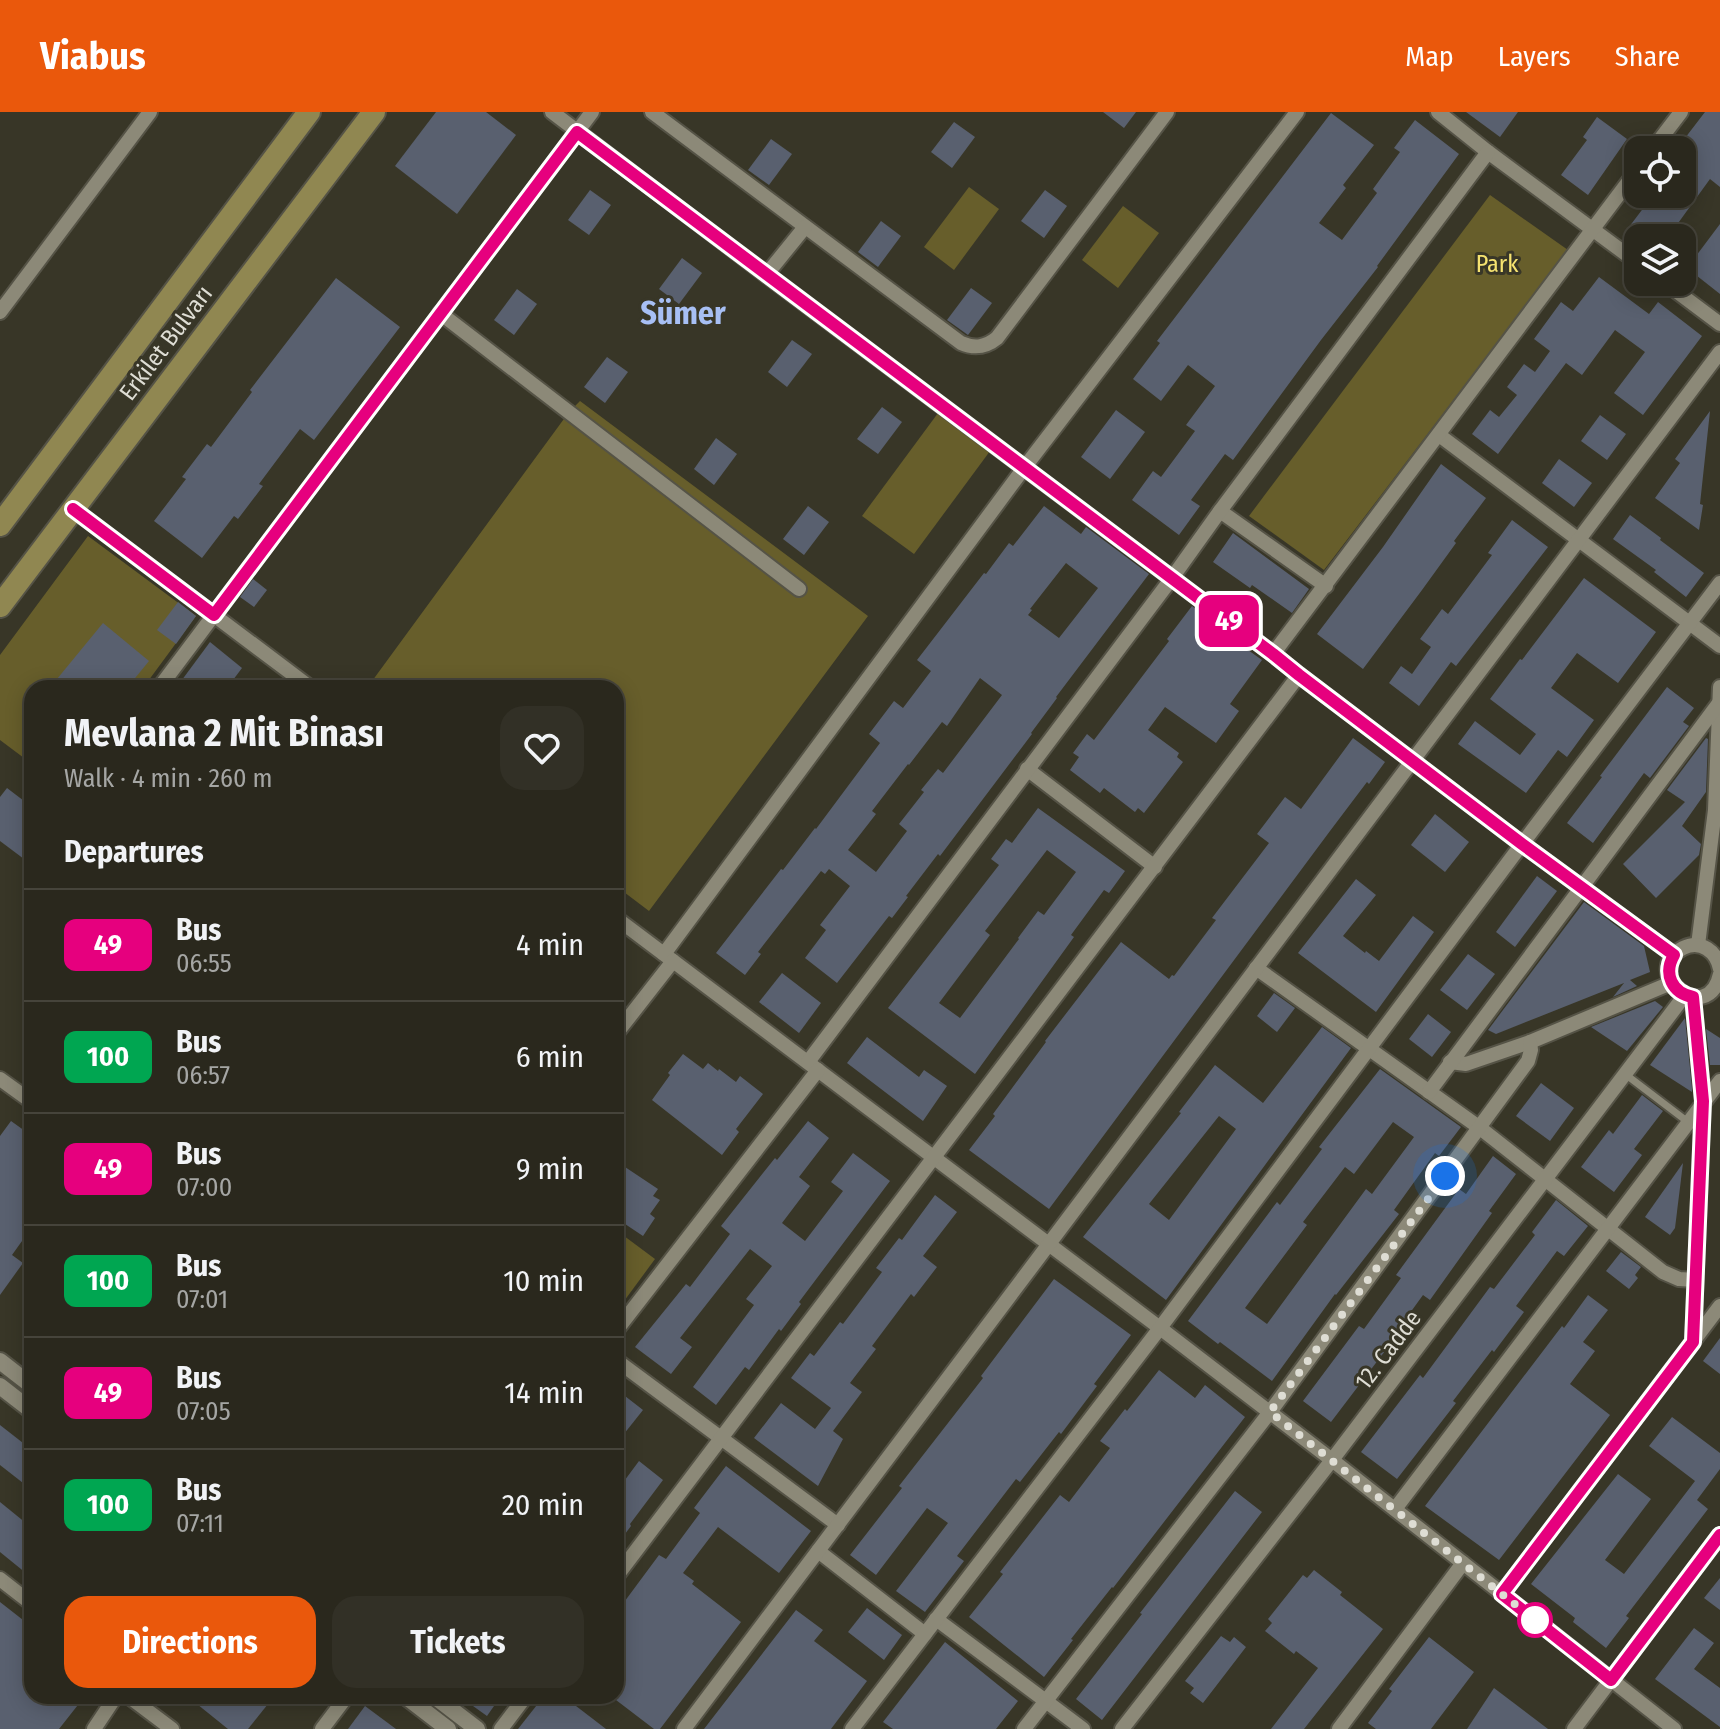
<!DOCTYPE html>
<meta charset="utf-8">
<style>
body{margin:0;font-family:"Fira Sans Condensed",sans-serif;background:#323026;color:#f1f3f6;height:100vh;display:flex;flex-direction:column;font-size:30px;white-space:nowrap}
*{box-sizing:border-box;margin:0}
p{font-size:26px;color:#a5a6a4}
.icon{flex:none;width:44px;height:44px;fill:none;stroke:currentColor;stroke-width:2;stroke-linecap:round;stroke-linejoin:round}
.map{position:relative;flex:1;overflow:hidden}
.panel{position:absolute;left:24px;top:568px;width:600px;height:1024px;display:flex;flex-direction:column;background:#2a281d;border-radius:24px;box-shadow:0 4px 20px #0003,0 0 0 2px #46443b}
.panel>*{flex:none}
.badge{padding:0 16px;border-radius:12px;font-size:28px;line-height:52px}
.buttons{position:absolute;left:1624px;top:24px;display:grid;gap:16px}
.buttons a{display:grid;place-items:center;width:72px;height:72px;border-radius:16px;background:#2a281d;box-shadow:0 4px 20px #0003,0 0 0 2px #46443b;font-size:40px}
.you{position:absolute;width:40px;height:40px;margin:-20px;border:6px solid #fff;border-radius:50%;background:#1a73e8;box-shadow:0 0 0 12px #1a73e833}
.map>.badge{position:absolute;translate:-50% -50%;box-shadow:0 0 0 4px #fff}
h2{padding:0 40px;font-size:30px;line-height:72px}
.round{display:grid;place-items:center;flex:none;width:84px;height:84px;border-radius:24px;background:#323026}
.head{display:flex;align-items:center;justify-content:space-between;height:136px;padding:0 40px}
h1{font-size:38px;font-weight:700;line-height:60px}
.button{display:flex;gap:16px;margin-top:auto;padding:16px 40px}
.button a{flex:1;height:92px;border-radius:24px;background:#ea580c;color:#fff;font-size:32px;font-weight:700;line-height:92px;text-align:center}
.button a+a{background:#323026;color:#f1f3f6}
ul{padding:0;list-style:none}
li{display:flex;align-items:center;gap:24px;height:112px;padding:0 40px;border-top:2px solid #46443b}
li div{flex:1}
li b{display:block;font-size:30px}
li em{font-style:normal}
li .badge{min-width:88px;font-weight:700;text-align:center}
header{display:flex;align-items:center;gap:48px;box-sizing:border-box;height:112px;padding:0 40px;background:#ea580c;color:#fff}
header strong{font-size:38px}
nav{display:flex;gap:44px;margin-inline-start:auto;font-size:28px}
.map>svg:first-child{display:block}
.green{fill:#675e2b}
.building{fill:#59606f;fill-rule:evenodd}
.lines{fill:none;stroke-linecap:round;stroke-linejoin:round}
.service-casing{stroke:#555346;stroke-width:11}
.minor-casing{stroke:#555346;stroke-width:18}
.tertiary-casing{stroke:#555346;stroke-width:20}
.primary-casing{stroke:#555346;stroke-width:26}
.service{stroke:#8c8978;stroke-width:7}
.minor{stroke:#8c8978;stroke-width:14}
.tertiary{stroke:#8c8978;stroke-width:16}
.primary{stroke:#908751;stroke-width:22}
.line-casing{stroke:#fff;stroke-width:18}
.line{stroke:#e6007e;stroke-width:12}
.walk{stroke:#deddd4;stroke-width:8;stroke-dasharray:0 14.4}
.stop-dot{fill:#fff;stroke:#e6007e;stroke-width:4}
.labels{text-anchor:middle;stroke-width:6;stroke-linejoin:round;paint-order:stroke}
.park-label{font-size:24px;fill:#f6e370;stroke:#383627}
.street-label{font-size:24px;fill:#deddd4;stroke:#383627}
.district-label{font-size:32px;font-weight:bold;fill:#a7bff4;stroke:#383627}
</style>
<header>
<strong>Viabus</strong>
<nav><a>Map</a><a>Layers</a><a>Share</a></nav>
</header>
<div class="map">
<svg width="1720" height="1617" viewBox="0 0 1720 1617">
<rect width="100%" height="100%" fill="#383627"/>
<!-- green -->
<g class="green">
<polygon points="969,75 999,97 954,158 924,135"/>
<polygon points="1490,83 1568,138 1324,458 1249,404"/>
<polygon points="1123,94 1159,121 1118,176 1082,148"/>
<polygon points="580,289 868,504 649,799 616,774 616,576 367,576 569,300"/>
<polygon points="941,297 993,335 914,442 862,404"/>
<polygon points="88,424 196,504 143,576 32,576 32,652 0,628 0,543"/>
<polygon points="616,1118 655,1147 616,1200"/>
</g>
<!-- building -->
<g class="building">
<polygon points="436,0 486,0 516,23 457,102 395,54"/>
<polygon points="1103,0 1136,0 1124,16"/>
<polygon points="1466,0 1518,0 1500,25"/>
<polygon points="1705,0 1720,0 1720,75 1710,67 1676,114 1678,116 1671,126 1643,126 1629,115 1654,82 1682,82 1682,30"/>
<polygon points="1331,1 1374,33 1343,73 1346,76 1319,111 1342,128 1377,81 1373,77 1400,40 1394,36 1415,8 1459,42 1377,154 1378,155 1321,228 1233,348 1225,342 1191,388 1200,394 1179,423 1132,388 1153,359 1161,365 1195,319 1186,313 1215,274 1188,253 1161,289 1133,267 1160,231 1157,229"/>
<polygon points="1597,5 1627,27 1588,83 1561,63 1587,28 1583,25"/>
<polygon points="954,10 975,25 952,56 931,40"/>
<polygon points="771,27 792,42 769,73 748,58"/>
<polygon points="590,78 611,93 589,123 568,108"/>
<polygon points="1045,78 1067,94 1044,126 1021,109"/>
<polygon points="881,109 901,124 878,155 858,140"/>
<polygon points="1720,112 1720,182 1687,156"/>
<polygon points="682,146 702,161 679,192 659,177"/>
<polygon points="1599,165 1649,202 1658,190 1702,224 1643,303 1614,281 1645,240 1615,218 1582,263 1566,251 1498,342 1472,322 1490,298 1499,305 1517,283 1507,275 1524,252 1535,260 1550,239 1534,227 1561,190 1573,199"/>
<polygon points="336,166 400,215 314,328 300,317 259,372 263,374 238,407 234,404 202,446 154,409 186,367 182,365 207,332 211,335 252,280 250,278"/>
<polygon points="971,176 992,191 968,223 947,208"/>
<polygon points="517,177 537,192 514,223 494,208"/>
<polygon points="792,228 812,242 787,275 768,260"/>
<polygon points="607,245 628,260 605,291 584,275"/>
<polygon points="882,295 902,310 878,342 857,327"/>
<polygon points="1116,298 1145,320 1110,367 1081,345"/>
<polygon points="1710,299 1700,392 1703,393 1699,418 1655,386 1680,351 1675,347"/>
<polygon points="1600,303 1626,322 1607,348 1581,329"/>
<polygon points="716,326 737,342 714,373 694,357"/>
<polygon points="1559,347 1592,371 1574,395 1542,371"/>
<polygon points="1441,352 1486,386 1454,429 1456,431 1422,478 1363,557 1317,522 1383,435"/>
<polygon points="808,394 829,410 804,443 783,427"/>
<path d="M1044,394L1081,422L1086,415L1149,462L1056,585L1057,586L1031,621L1032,622L940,744L938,742L906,784L908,785L892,806L889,804L837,871L805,846L826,818L820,813L850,774L829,757L825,762L821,759L758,840L761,842L745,863L716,841L781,757L783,758L815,716L816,717L880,631L869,622L894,589L903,596L931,559L917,548L984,461L986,462L1009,431L1013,434ZM1066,451L1098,476L1059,526L1028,503L1032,498L1030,497ZM980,566L1002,583L943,661L938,657L921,678L924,680L899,712L907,719L876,760L848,738L876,702L872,699L908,652L909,653L942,610L947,614Z"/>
<polygon points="1630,403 1661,426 1660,428 1704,461 1686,485 1654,460 1656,458 1613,427"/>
<polygon points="1512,408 1548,435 1456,554 1451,550 1419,594 1389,571 1401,554 1412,562 1431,535 1420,527 1442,497 1448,502 1492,443 1488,441"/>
<polygon points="1233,421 1309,477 1292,501 1252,473 1250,476 1213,450"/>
<polygon points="1584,466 1656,520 1618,571 1577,541 1551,576 1594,608 1567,645 1558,638 1526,681 1458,632 1475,609 1520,643 1536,622 1490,587 1520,547 1522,548"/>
<polygon points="253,467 267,478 254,495 240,485"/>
<polygon points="178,490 196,504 176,532 157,518"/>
<polygon points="1192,494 1221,516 1220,518 1262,548 1230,592 1239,599 1216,631 1165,595 1148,618 1179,641 1177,645 1183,650 1144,701 1138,696 1135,700 1104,676 1100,681 1070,658 1079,645 1073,641 1087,622 1094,628 1169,529 1167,527"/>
<polygon points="103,511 149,549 127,576 68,576 57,567"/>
<polygon points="210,530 242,556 227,576 176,576"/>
<polygon points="1667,575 1694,596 1683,610 1689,614 1650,666 1644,661 1593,731 1567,711 1602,665 1600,664"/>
<polygon points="1353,626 1385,650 1369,672 1367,670 1330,719 1049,1097 969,1038 995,1004 993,1002 1046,930 1045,929 1121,830 1169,867 1172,863 1174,864 1216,808 1212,806 1269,731 1257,722 1285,685 1301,697"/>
<polygon points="1706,626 1708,627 1706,680 1682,714 1701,732 1699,743 1656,786 1623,752 1685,690 1667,678"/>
<polygon points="7,676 32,695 32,753 0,729 0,685"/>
<path d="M1038,696L1125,759L1109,781L1104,778L1071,823L1074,825L975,962L888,896L999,753L991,747L1006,727L1012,731ZM1047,738L1076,760L1044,803L1038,799L1018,826L1019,827L960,906L939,891L990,823L985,819Z"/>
<polygon points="1435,702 1469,730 1445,760 1411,733"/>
<polygon points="1537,764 1557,779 1515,835 1496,820"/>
<polygon points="1356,767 1376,783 1343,824 1365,841 1366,839 1379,849 1413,804 1434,820 1376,900 1298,841"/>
<polygon points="1584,790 1644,834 1650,860 1630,868 1637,874 1613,885 1624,871 1496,922 1488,918"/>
<polygon points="1468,842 1495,862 1467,898 1440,878"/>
<polygon points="782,861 821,891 799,921 759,890"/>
<polygon points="1274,881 1295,896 1277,920 1257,904"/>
<polygon points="1655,889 1663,895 1627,939 1591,915"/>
<polygon points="1428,902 1451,920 1432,945 1409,927"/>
<polygon points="1685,906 1692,976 1692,980 1650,953"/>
<path d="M1322,915L1351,936L1166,1188L1083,1125L1181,1001L1179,1000L1215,953L1263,991ZM1219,1004L1236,1017L1169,1108L1149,1092Z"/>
<polygon points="1706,917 1720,926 1720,953 1710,953"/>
<polygon points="867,925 919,965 924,958 947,974 923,1009 847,951"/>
<polygon points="683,942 703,957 708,951 718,959 719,957 736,970 740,964 763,982 736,1017 739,1020 722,1043 652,988 670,963 668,961"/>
<path d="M1380,957L1461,1015L1439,1044L1435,1041L1394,1098L1399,1102L1336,1183L1335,1182L1272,1269L1220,1230L1218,1232L1188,1209L1277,1090L1280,1093L1322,1037L1319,1035ZM1393,1010L1414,1025L1372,1082L1366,1077L1267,1212L1245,1196L1307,1113L1303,1110L1345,1055L1354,1062Z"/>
<polygon points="1541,971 1574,996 1550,1029 1516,1004"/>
<polygon points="1642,983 1663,999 1634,1037 1642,1043 1614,1080 1581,1055 1609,1018 1613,1022"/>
<polygon points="11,1009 32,1024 32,1115 12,1143 23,1151 0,1183 0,1024"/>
<polygon points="808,1009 829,1026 799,1065 810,1074 782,1111 805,1129 843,1079 831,1070 853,1041 890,1069 799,1190 801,1192 781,1219 779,1217 749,1258 745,1255 716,1293 693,1275 754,1193 746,1187 772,1154 750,1137 680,1226 692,1235 671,1262 635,1235 686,1172 690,1175 730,1122 721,1114 775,1046 777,1048"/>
<polygon points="1493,1044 1516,1062 1489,1099 1492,1101 1430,1188 1423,1183 1386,1234 1388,1235 1331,1310 1303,1289 1359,1214 1364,1217 1401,1166 1396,1163 1459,1077 1466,1082"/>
<polygon points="616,1049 658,1077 653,1084 660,1088 650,1102 655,1106 643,1124 616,1106"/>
<polygon points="1683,1051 1675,1116 1670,1123 1645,1105"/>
<polygon points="935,1083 957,1100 923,1144 937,1155 914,1185 911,1182 872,1234 876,1237 850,1271 862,1280 833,1319 843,1327 818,1374 754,1326 781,1291 815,1317 831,1296 791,1266 810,1241 814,1244 840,1210 843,1212 882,1160 876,1156 899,1126 902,1128"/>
<polygon points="1556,1088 1588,1114 1564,1144 1557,1139 1516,1194 1524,1200 1494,1240 1492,1238 1453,1289 1456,1291 1397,1367 1361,1340 1420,1263 1423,1266 1490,1175 1494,1177 1535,1123 1532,1120"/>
<polygon points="1621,1140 1641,1155 1635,1163 1638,1166 1629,1177 1606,1159"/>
<polygon points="1054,1167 1131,1223 1094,1272 1097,1274 1061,1322 1059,1320 1020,1370 1016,1367 957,1444 964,1449 925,1500 896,1479 948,1411 927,1396 876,1463 850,1443 902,1376 899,1374 983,1266 981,1264"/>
<polygon points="1588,1183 1608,1198 1583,1230 1595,1239 1570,1272 1610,1303 1499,1448 1425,1394 1562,1214 1564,1216"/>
<polygon points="1720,1226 1720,1262 1703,1249"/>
<polygon points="1159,1258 1195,1286 1205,1273 1245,1305 1113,1476 1112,1475 1071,1527 1073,1528 1044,1565 969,1505 1003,1462 1000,1460 1060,1383 1069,1390 1110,1336 1100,1329 1125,1297 1127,1299"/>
<polygon points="616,1277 643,1298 616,1332"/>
<polygon points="1672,1305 1720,1341 1720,1357 1697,1388 1708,1397 1626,1504 1629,1506 1606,1536 1573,1510 1575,1506 1531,1472 1618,1362 1651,1387 1605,1448 1624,1462 1695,1369 1649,1334"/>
<polygon points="0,1313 32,1338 32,1378 0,1353"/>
<polygon points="639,1349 663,1368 630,1412 631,1414 616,1434 616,1380"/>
<polygon points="726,1354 811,1419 779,1461 718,1415 683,1461 694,1469 692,1472 741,1510 660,1617 654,1617 616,1588 616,1501 659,1443 666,1447 700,1401 694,1396"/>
<polygon points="1235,1379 1262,1400 1102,1608 1076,1587 1142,1502 1140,1501"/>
<polygon points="0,1390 32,1416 32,1466 0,1440"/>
<polygon points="1314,1458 1342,1480 1340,1483 1383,1517 1304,1617 1271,1617 1318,1556 1296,1539 1294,1542 1265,1519 1272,1511 1268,1507 1303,1463 1307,1466"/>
<polygon points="1720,1466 1720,1498 1704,1486"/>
<polygon points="0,1490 32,1515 32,1584 85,1584 59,1617 0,1617"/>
<polygon points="867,1496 902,1523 884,1548 848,1520"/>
<polygon points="796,1498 823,1518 814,1529 867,1569 831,1617 704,1617"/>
<polygon points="1694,1516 1714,1531 1694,1557 1720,1576 1720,1615 1655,1567"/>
<polygon points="1221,1524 1230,1530 1234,1525 1246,1535 1203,1591 1190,1581 1194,1576 1185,1569"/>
<polygon points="1429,1525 1474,1560 1431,1617 1376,1617 1368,1611 1392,1579 1389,1577"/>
<polygon points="945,1530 1018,1589 996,1617 893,1617 883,1610"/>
<polygon points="1494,1576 1548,1617 1467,1617"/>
<polygon points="187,1584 258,1584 268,1592 248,1617 228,1617"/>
<polygon points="459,1584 501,1584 487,1604"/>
<polygon points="544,1584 563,1584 606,1617 518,1617"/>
<polygon points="365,1594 396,1617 348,1617"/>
</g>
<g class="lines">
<defs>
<polyline id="service" points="1625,962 1688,1010"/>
<g id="minor">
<polyline points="552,0 766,163 1273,542 1299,563 1522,732 1674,843"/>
<path d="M652,0L961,231C975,237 986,235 997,226L1167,0"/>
<polyline points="1438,0 1488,40 1638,151"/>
<polyline points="1652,38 1681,0"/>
<polyline points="766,163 805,115"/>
<polyline points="1664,170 1720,212"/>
<polyline points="0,200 150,0"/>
<polyline points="440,201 799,477"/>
<polyline points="1439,323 1720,534"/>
<polyline points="73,397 311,576"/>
<polyline points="1220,399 1326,474"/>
<polyline points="1273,542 1638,57"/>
<polyline points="159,576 592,0"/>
<polyline points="1027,657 1155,755"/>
<polyline points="616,806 1160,1216 1332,1348 1674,1617"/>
<polyline points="1698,833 1715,698 1720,575"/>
<polyline points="664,842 1024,356 1297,0"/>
<polyline points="1256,856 1480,1016 1663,1160 1679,1167 1695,1168"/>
<path d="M1720,857C1717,840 1701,827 1683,836C1637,860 1708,917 1720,862"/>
<polyline points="616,922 673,849"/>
<polyline points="808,950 1172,466 1220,399 1488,40"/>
<polyline points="1450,950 1466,952 1530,930 1671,871"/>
<polyline points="0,967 32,990"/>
<polyline points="1429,980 1719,591"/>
<polyline points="616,1219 818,958"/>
<polyline points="1693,1230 1703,989 1693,885"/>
<polyline points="616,1248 838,1413"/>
<polyline points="1395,1397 1720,969"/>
<polyline points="818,1439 925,1522"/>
<polyline points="616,1465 1299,563"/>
<polyline points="0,1467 32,1492"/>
<polyline points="1502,1482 1720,1194"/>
<polyline points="936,1507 1083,1617"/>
<polyline points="128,1584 172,1617"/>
<polyline points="94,1617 116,1584"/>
<polyline points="322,1617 347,1584"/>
<polyline points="501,1617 526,1584"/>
<polyline points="684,1617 1720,240"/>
<polyline points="852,1617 1160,1216 1522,732 1720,471"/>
<polyline points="1024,1617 1270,1300 1528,949 1531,938 1530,930"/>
<polyline points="1122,1617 1332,1348 1685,883"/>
<polyline points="1339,1617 1463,1451"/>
<polyline points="1574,1617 1720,1423"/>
</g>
<g id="tertiary">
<polyline points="0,1249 32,1274"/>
<polyline points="0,1274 32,1299"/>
<polyline points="405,1584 448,1617"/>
<polyline points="434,1584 477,1617"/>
</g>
<g id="primary">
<polyline points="0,413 309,0"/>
<polyline points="0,494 374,0"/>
</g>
</defs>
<!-- service casing -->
<use href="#service" class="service-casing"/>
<!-- minor casing -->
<use href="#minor" class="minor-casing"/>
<!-- tertiary casing -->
<use href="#tertiary" class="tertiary-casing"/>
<!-- primary casing -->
<use href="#primary" class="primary-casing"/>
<!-- service -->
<use href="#service" class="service"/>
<!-- minor -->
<use href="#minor" class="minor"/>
<!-- tertiary -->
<use href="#tertiary" class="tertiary"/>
<!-- primary -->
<use href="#primary" class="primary"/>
</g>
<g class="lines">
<defs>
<path id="line" d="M73,397L214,503L577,20L1273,542L1299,563L1522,732L1674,843C1663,862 1672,881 1693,885L1703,989L1693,1230L1502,1482L1611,1568L1720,1423"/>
</defs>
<!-- line casing -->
<use href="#line" class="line-casing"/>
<!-- line -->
<use href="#line" class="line"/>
<!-- walk -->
<polyline class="walk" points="1445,1064 1270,1300 1535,1508"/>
</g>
<!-- markers -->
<circle class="stop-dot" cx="1535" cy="1508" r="16"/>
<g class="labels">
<!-- park labels -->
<g class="park-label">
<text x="1497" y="160">Park</text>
</g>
<!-- street labels -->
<g class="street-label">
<text transform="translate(166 231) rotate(-53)" y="8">Erkilet Bulvarı</text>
<text transform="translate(1388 1238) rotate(-53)" y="8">12. Cadde</text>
</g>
<!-- district labels -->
<g class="district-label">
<text x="683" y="212">Sümer</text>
</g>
</g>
</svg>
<div class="buttons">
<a><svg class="icon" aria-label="locate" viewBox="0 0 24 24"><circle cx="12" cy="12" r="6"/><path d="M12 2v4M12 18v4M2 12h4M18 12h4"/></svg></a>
<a><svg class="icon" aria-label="layers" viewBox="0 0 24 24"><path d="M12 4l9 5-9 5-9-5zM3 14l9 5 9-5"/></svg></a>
</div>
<div class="you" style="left:1445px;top:1064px"></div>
<b class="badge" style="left:1229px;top:509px;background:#e6007e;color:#fff">49</b>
<section class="panel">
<div class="head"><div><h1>Mevlana 2 Mit Binası</h1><p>Walk · 4 min · 260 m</p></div><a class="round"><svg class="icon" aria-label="heart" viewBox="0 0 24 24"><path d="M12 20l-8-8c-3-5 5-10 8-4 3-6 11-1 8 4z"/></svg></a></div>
<h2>Departures</h2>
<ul>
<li><span class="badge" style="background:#e6007e;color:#fff">49</span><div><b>Bus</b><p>06:55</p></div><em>4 min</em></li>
<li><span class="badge" style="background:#00a651;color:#fff">100</span><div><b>Bus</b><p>06:57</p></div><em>6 min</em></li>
<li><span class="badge" style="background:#e6007e;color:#fff">49</span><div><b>Bus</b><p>07:00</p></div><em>9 min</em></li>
<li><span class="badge" style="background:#00a651;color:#fff">100</span><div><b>Bus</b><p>07:01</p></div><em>10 min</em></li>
<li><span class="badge" style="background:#e6007e;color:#fff">49</span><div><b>Bus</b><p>07:05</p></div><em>14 min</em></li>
<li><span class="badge" style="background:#00a651;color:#fff">100</span><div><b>Bus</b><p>07:11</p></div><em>20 min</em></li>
</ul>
<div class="button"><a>Directions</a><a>Tickets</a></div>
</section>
</div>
